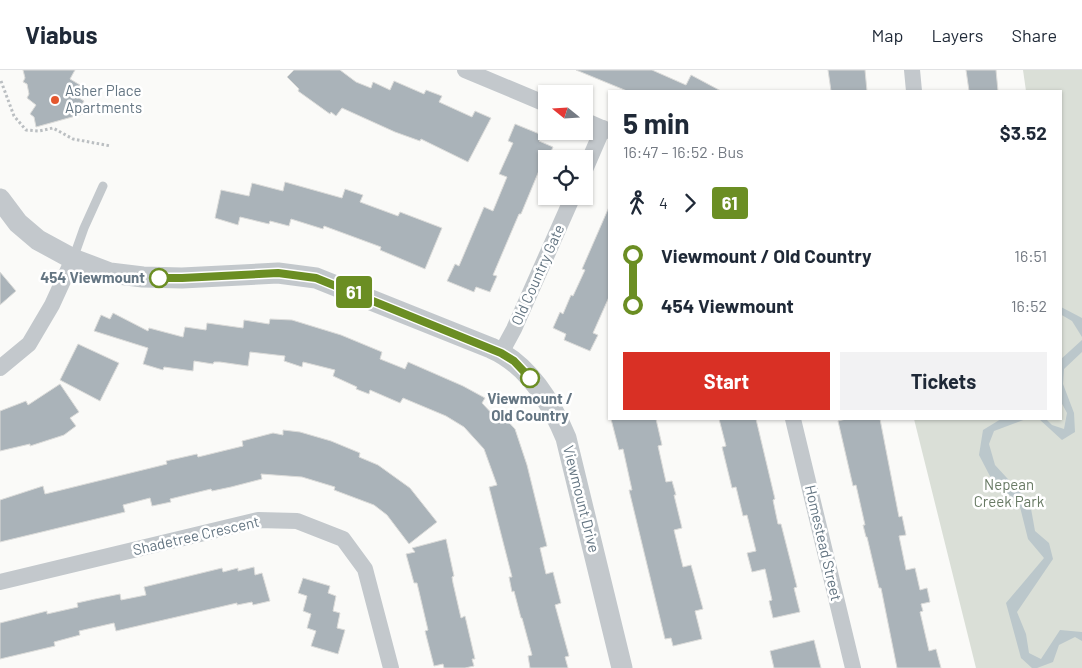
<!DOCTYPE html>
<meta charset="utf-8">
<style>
body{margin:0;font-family:Barlow,sans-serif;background:#f2f2f3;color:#1f2937;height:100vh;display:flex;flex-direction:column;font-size:19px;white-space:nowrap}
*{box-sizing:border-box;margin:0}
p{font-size:16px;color:#747a83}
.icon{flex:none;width:28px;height:28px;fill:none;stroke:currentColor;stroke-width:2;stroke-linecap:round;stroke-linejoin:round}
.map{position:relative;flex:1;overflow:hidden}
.details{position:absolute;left:608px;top:20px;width:454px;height:330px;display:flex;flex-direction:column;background:#fff;border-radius:0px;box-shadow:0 1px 4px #0004}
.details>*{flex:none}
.badge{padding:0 10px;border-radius:4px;font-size:18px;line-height:32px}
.needle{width:32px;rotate:288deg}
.tools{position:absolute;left:538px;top:15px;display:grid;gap:10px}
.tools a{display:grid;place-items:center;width:55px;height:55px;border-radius:0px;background:#fff;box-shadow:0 1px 4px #0004;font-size:25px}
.map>.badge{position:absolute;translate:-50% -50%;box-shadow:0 0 0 2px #fff}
.legs{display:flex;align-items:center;gap:8px;height:55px;padding:0 15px;font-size:16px}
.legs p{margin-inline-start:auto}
.overview{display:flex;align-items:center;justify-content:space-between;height:85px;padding:0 15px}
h1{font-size:28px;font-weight:700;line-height:38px}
.button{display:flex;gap:10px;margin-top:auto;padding:10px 15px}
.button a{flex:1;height:58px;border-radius:0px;background:#d93025;color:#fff;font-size:20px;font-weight:700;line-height:58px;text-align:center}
.button a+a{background:#f2f2f3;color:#1f2937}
ul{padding:0 15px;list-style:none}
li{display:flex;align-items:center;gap:18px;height:50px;font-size:19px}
li i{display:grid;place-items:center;width:8px;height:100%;margin:0 6px;background:currentColor}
li i::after{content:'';width:12px;height:12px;margin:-6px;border:4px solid;border-radius:50%;background:#fff}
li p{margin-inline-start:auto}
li:first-child i{background:linear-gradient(#0000 50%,currentColor 0)}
li:last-child i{background:linear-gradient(currentColor 50%,#0000 0)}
header{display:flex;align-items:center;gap:30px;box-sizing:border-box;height:70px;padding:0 25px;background:#fff;border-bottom:1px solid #e0e1e3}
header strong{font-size:24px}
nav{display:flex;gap:28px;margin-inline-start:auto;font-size:18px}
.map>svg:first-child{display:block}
.green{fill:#dadfd7}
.water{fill:#bbc7cb}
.building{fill:#aab3b9;stroke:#dcdcda}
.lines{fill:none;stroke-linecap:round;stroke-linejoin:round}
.path{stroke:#bbbfc2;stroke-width:3;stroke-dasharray:2.5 2.5;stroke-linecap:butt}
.service{stroke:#c3c8cc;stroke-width:9}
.minor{stroke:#c3c8cc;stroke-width:16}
.tertiary{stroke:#c3c8cc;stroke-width:21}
.line-1-casing{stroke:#fff;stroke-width:11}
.line-1{stroke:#6b8e23;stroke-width:8}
.poi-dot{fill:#e4572e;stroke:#fff;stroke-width:2}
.stop-1-dot{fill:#fff;stroke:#6b8e23;stroke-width:2.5}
.labels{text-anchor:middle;stroke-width:5;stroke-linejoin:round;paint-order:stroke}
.poi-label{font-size:15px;fill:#657683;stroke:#fff;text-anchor:start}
.street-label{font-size:15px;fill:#657683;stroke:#fff}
.stop-label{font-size:15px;font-weight:bold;fill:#657683;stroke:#fff;text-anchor:end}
.park-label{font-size:15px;fill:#687a64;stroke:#fff}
</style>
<header>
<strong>Viabus</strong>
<nav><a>Map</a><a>Layers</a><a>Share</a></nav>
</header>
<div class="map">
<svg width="1082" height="598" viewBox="0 0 1082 598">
<rect width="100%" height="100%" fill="#fafaf8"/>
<!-- green -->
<polygon class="green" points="1023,0 1082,0 1082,598 976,598 914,349 1060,349 1060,21 1026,21"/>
<!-- water -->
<g class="water">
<polygon points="1060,229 1061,237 1082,248 1082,267 1072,251 1060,244"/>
<polygon points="1082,270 1082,282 1064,299 1063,314 1074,343 1075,362 1062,370 1039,349 1046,349 1052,355 1064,359 1067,343 1060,330 1060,290"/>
<polygon points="1001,349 1026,349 994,361 989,374 995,395 1030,433 1035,461 1049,473 1053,489 1017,542 1026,564 1029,583 1041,589 1060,560 1082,562 1082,571 1075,567 1059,575 1053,592 1037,598 1032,598 1021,588 1006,533 1044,488 1028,469 1019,433 992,410 979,385 983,360"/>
</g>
<!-- building -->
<g class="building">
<polygon points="23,0 75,0 70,9 80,15 74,25 84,31 81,36 83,44 36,57 34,47 30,44 36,35 27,28 29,24 27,14 23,12 25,8"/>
<polygon points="294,0 340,0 356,12 371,18 373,12 390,20 394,11 424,24 426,20 442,26 439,32 472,47 475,41 491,48 468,92 421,69 420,71 395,62 342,38 336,46 331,42 330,44 298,21 299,19 287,7"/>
<polygon points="576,0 652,0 686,15 691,5 721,21 627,21"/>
<polygon points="828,0 865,0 867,21 831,21"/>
<polygon points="966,0 996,0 998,21 969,21"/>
<polygon points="515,54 542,65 539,71 553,77 546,93 543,91 521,144 519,144 493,205 497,206 490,222 476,217 474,222 447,211 455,194 459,196 484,137 493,141 507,107 499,104 513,73 508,71"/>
<polygon points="285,112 342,128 345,119 363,125 360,132 398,146 400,142 442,158 425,199 380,180 381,177 324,156 323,159 291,149 289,156 270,151 269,154 240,147 238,155 215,148 221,120 249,126 252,113 283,121"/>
<polygon points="609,137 609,227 593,263 598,265 590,281 564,270 566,264 553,258 560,242 563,244 571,225 573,226 585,200 582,199"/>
<polygon points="0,202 16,221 0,235"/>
<polygon points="113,243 148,261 149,258 183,267 185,257 206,260 207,253 243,258 244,250 269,254 270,249 292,250 341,265 382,282 380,289 405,299 408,292 463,316 485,328 482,333 497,349 502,345 515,359 527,395 547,476 540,478 546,504 553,502 561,533 555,535 569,586 565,587 568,598 530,598 528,586 532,585 522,548 521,548 514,521 512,522 509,507 512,507 489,417 497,415 484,379 464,357 446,346 403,328 400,333 370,320 369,324 356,319 357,317 333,306 335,300 303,292 302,297 284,291 285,286 250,282 248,296 220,292 214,292 213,294 194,291 193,301 164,297 163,300 143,294 148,278 94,261 101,245 110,249"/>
<polygon points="78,274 119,293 100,331 60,310"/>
<polygon points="60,314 79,342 70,348 76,356 64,365 30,376 30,374 0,381 0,341 26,331 28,335"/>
<polygon points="611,349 656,349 662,375 658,376 666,412 672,411 676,425 674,425 682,458 674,460 683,497 691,495 703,539 695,541 702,569 673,576 671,568 665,569 629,420 632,420 623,379 619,380"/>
<polygon points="719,349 756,349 775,429 773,430 778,454 781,454 797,517 794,518 800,542 773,548 769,531 772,530 765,499 752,502 747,483 756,481 747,445 743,446 736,417 732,418 722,377 726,376"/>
<polygon points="846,349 880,349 899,447 902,446 906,465 899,466 906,500 915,498 920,520 927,518 930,532 921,534 923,541 920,542 929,581 936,579 941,598 897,598 881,518 879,518 867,467 866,467 863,455 865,455 856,415 853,416 838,351"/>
<polygon points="283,360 300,362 331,371 360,383 359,387 378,395 410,418 437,452 409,474 387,445 374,435 334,420 335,417 302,407 261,404 262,409 231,417 212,421 211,419 170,429 171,432 152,436 150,428 123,435 125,442 0,472 0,430 43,416 45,424 167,394 166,391 197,384 198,387 243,376 242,371 273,363 283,365"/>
<polygon points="446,469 454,506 452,507 453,513 461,548 465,546 475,589 472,589 474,596 465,598 444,598 443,594 434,596 425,561 428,560 417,513 414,513 406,484 415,482 412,478"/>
<polygon points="254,497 255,505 262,503 270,531 253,535 252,532 237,535 237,533 116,561 114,553 79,561 80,565 54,572 55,576 0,589 0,553 47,541 47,544 78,537 77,533 95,529 120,524 121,530 146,525 144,517 222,498 223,502 238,498 238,501"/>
<polygon points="303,508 330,516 328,523 336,526 333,541 340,543 337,558 345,560 338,584 311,576 316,561 307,558 311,544 303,541 307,526 298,523"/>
<polygon points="814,570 821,598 774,598 770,581"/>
</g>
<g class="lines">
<!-- path -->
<polyline class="path" points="1,11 14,46 26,60 39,61 53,58 73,69 111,76"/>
<!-- service -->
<polyline class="service" points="73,189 84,158 103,116"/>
<!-- minor -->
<g class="minor">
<polyline points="465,0 546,34"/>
<polyline points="912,0 914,21"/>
<polyline points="584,50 609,61"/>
<polyline points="584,102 603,58"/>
<polyline points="501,283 514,259 573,126"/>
<polyline points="0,298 29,274 52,235 73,189"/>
<polyline points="793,349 853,598"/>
<polyline points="0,512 258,450 297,451 343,469 365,499 391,598"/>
</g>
<!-- tertiary -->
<path class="tertiary" d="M0,129L18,153L38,170L73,189L110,203L143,207L182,208L278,203L316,208L491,278C528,294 551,332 566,368L622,598"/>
</g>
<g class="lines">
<defs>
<polyline id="line-1" points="159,208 182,208 278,203 316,208 501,283 514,291 530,308"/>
</defs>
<!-- line-1 casing -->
<use href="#line-1" class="line-1-casing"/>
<!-- line-1 -->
<use href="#line-1" class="line-1"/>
</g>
<!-- markers -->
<circle class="poi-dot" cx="55" cy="30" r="5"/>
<g class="stop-1-dot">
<circle cx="159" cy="208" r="9"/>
<circle cx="530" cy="308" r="9"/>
</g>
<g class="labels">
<!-- poi labels -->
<g class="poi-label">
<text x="65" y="26">Asher Place<tspan x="65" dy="17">Apartments</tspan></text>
</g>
<!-- street labels -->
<g class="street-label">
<text transform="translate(538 205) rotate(-66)" y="5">Old Country Gate</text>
<text transform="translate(581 429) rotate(76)" y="5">Viewmount Drive</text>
<text transform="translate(196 466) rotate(-13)" y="5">Shadetree Crescent</text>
<text transform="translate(823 473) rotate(77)" y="5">Homestead Street</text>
</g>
<!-- stop labels -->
<g class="stop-label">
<text x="145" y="213">454 Viewmount</text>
<text x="530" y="334" text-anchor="middle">Viewmount /<tspan x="530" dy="17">Old Country</tspan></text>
</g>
<!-- park labels -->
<g class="park-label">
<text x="1009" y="420">Nepean<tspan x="1009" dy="17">Creek Park</tspan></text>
</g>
</g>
</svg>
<div class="tools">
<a><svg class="needle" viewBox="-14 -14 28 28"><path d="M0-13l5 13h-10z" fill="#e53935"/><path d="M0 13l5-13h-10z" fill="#747a83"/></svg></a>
<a><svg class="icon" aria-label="locate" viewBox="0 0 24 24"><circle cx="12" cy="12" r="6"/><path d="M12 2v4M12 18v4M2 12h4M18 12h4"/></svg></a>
</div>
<b class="badge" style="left:354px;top:222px;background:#6b8e23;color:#fff">61</b>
<section class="details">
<div class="overview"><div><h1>5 min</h1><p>16:47 – 16:52 · Bus</p></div><b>$3.52</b></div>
<div class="legs"><svg class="icon" aria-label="walk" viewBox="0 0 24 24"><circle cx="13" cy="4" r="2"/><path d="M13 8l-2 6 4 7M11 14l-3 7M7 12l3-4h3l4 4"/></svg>4<svg class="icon" aria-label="forward" viewBox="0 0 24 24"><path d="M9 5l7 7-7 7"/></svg><b class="badge" style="background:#6b8e23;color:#fff">61</b></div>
<ul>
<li><i style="color:#6b8e23"></i><b>Viewmount / Old Country</b><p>16:51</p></li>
<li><i style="color:#6b8e23"></i><b>454 Viewmount</b><p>16:52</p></li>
</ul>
<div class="button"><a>Start</a><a>Tickets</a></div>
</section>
</div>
